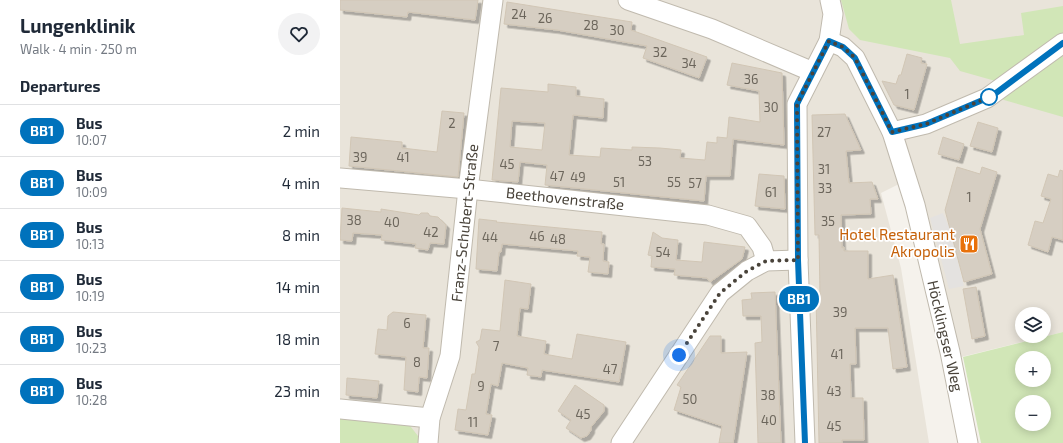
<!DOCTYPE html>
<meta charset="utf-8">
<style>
body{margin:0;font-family:"Exo 2",sans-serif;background:#f2f2f3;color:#1f2937;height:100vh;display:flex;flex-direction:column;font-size:15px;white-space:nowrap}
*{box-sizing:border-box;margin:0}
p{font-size:13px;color:#747a83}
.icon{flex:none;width:22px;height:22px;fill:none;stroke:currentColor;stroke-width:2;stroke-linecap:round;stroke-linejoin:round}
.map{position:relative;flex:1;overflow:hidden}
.sheet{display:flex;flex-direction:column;background:#fff;width:340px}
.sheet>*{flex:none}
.badge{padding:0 8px;border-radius:13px;font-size:14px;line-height:26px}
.buttons{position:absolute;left:675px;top:307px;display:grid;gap:8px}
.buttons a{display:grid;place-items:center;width:36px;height:36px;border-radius:50%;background:#fff;box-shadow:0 2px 10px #0003;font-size:20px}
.you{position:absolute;width:20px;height:20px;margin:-10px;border:3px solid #fff;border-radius:50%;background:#1a73e8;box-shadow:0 0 0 6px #1a73e833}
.map>.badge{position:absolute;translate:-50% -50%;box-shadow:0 0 0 2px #fff}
h2{padding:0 20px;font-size:15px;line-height:36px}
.round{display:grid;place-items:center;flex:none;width:42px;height:42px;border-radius:21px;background:#f2f2f3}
.head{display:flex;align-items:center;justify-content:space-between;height:68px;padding:0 20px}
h1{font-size:19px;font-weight:700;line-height:30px}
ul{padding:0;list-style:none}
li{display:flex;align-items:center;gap:12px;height:52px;padding:0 20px;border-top:1px solid #e0e1e3}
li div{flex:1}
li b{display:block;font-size:15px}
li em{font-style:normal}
li .badge{min-width:44px;font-weight:700;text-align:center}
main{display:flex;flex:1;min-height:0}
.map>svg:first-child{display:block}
.residential{fill:#e9e4da;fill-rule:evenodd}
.green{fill:#d1e6b7;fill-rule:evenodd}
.parking{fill:#e4e2e0}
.building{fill:#d6cec2;stroke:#d1c6b5;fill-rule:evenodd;filter:url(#shadow)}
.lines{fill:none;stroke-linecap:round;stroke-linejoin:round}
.minor-casing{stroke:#c0baae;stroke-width:21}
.minor{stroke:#fff;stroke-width:19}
.line-casing{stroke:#fff;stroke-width:9}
.line{stroke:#0072bc;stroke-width:6}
.walk{stroke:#49433a;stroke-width:4;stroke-dasharray:0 7.2}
.stop-dot{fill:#fff;stroke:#0072bc;stroke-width:2}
.labels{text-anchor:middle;stroke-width:3.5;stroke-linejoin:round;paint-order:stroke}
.number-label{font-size:13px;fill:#6c665c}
.street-label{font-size:15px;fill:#49433a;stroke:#fff}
.food-label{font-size:15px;fill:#c56008;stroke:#fff;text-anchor:end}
</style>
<main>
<section class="sheet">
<div class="head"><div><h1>Lungenklinik</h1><p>Walk · 4 min · 250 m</p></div><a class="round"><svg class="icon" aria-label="heart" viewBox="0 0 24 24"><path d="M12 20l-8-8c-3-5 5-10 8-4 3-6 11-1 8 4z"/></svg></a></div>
<h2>Departures</h2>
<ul>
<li><span class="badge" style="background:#0072bc;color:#fff">BB1</span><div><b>Bus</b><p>10:07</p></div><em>2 min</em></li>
<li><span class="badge" style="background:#0072bc;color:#fff">BB1</span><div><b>Bus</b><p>10:09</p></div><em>4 min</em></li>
<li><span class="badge" style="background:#0072bc;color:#fff">BB1</span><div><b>Bus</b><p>10:13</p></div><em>8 min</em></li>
<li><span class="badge" style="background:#0072bc;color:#fff">BB1</span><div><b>Bus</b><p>10:19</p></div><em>14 min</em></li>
<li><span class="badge" style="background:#0072bc;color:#fff">BB1</span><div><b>Bus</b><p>10:23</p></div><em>18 min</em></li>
<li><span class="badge" style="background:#0072bc;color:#fff">BB1</span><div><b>Bus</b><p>10:28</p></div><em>23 min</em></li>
</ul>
</section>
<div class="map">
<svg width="723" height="443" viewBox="0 0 723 443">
<defs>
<filter id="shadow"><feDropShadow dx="3.5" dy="3.5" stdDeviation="0" flood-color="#0004"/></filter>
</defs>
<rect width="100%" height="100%" fill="#f5f2ec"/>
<!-- residential -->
<path class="residential" d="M0,0H723V332L621,357L573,177L541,193L561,268L589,443H0ZM682,314H704V336H682Z"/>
<!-- green -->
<g class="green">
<polygon points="501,0 611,0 620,44 684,35 681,13 723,6 723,38 659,82 620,71 610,58 520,40 509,29"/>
<polygon points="723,47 723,117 664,100 658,96"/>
<path d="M723,332V443H641L623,357ZM682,358H704V380H682ZM682,402H704V424H682Z"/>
<polygon points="0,415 67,422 78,436 78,443 0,443"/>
</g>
<!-- parking -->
<polygon class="parking" points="603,213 610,229 624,286 609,289 590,218"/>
<!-- building -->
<g class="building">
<polygon points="0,0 138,0 135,20 68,12 67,17 0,10"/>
<polygon points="167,2 292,22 291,30 367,57 359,78 303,58 307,46 217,30 164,24"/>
<polygon points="567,54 582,58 581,63 587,64 574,110 554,105 542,81 556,84 559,75 561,75"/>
<path d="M392,63L442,73L444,145L393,139L390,176H366L364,201L205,185L207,165L180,162L178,182L152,180L161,88L208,92V84L236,87V96L264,99L263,118L233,115L229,155L260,157L261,148L292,150V147L320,148L341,150L340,158L365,160L367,142L377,143V137L387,138L389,117L420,122L419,91L387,85ZM172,121L205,123L202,150L170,147Z"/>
<polygon points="102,111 124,113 118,177 9,166 11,137 62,142 62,148 97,152"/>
<polygon points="505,114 521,150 506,151 509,183 532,182 538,199 530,199 531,214 501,215 502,248 504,247 504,251 528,251 528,279 553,275 567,367 553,369 548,328 515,328 516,364 510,364 511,398 523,398 524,440 502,440 502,443 479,443 476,296 480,296 479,235 475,235 472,115"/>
<polygon points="638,122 658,128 652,152 630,146"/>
<polygon points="603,137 624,144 619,160 598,154"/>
<polygon points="617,167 640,174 642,167 657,172 640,229 652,274 624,282 605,210"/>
<polygon points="720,170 723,171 723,240 712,237 708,252 688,245 695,221 703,223 711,199 701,196 708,174 718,177"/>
<polygon points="419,174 444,176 445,209 415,206"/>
<polygon points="2,208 41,212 41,209 79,215 81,213 88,213 90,216 98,217 106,225 104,244 90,243 88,250 75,248 76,244 41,240 42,235 13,233 12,241 0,240"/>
<polygon points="139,219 157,221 156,222 262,232 261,244 264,244 263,261 269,262 268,274 248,272 250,257 237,256 238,251 162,244 161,252 159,252 157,271 136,269"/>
<polygon points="313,232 322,238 338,240 336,260 362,262 364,242 405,247 402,259 370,282 367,278 334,275 335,269 311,267 312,256 308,255"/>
<polygon points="165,280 191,284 188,309 180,308 177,336 206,341 204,354 232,359 237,334 286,342 279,382 202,370 201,377 187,375 188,368 162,363 158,386 151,384 146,414 152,415 148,435 115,430 118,409 126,410 132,374 135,374 139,347 136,342 140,340 142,329 160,331"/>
<polygon points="636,287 645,336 632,339 623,289"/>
<polygon points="435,292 441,443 418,443 415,343 422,342 421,316 403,316 402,300 412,299 411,293"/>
<polygon points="53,312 86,315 83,348 89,348 87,378 79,377 78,392 64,390 66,357 35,354 38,329 47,330 48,316"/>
<polygon points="370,336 381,336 381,353 407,352 393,443 379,443 382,426 334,410 341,387 337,385"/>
<polygon points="7,378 39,381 37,398 6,395"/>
<polygon points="235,385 264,405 264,411 251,427 251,430 247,436 241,438 226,428 231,420 218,411"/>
</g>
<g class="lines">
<defs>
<g id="minor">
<polyline points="288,0 372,29 473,72"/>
<polyline points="489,41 503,47 515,58 552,132 575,205 610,352 628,443"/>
<polyline points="552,132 586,124 647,98 723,43"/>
<polyline points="0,178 128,189 368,215 407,226 422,247 426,261"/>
<polyline points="0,409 90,418"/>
<polyline points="88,443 90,418 110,356 128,189 153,0"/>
<polyline points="281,443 380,293 407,271 426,261 458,260"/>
<polyline points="465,443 458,260 457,104 489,41 493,14 490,0"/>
</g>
</defs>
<!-- minor casing -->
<use href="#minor" class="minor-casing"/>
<!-- minor -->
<use href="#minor" class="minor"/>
</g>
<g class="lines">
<defs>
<polyline id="line" points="465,443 458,260 457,104 489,41 503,47 515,58 552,132 586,124 652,96 723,43"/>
</defs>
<!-- line casing -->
<use href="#line" class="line-casing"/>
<!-- line -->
<use href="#line" class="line"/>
<!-- walk -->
<polyline class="walk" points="339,355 380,293 407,271 426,261 458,260 457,104 489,41 503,47 515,58 552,132 586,124 649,97"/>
</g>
<!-- icons -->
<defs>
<symbol id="restaurant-square" viewBox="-11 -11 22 22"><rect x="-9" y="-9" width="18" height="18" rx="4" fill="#e8710a" stroke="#fff"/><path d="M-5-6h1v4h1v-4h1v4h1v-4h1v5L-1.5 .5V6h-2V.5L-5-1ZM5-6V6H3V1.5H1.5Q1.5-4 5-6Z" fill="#fff"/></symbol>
</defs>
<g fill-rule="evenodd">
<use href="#restaurant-square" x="618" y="233" width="22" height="22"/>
</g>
<!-- markers -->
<circle class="stop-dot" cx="649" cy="97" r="8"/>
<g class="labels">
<!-- number labels -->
<g class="number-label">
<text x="179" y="19">24</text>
<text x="205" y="23">26</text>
<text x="251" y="30">28</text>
<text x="277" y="35">30</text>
<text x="320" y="57">32</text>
<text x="349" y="68">34</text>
<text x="411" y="84">36</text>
<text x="567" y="99">1</text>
<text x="431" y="112">30</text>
<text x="112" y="128">2</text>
<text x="484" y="137">27</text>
<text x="20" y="162">39</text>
<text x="63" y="162">41</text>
<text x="305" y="166">53</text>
<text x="167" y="169">45</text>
<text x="484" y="174">31</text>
<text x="217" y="181">47</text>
<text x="238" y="182">49</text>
<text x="279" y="187">51</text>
<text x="334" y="187">55</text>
<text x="355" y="188">57</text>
<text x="485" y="193">33</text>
<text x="431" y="197">61</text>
<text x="629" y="202">1</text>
<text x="14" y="225">38</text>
<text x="488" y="226">35</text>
<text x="52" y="227">40</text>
<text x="91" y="237">42</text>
<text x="197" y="241">46</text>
<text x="150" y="242">44</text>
<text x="218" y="244">48</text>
<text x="323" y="257">54</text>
<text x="500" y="317">39</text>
<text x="67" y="328">6</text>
<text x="156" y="351">7</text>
<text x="497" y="359">41</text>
<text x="77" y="367">8</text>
<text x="270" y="374">47</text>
<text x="141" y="391">9</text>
<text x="494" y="396">43</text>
<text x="428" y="400">38</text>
<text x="350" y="404">50</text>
<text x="243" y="419">45</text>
<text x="429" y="425">40</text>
<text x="133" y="427">11</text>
<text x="494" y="431">45</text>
</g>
<!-- street labels -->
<g class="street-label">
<text transform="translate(225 199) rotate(6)" y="5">Beethovenstraße</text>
<text transform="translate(125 223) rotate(-84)" y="5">Franz-Schubert-Straße</text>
<text transform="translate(605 336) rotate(77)" y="5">Höcklingser Weg</text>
</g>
<!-- food labels -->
<g class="food-label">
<text x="615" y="240">Hotel Restaurant<tspan x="615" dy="17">Akropolis</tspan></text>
</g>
</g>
</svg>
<div class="buttons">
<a><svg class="icon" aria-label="layers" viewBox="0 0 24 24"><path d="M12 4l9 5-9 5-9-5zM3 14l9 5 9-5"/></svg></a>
<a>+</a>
<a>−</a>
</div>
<div class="you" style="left:339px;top:355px"></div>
<b class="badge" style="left:459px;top:299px;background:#0072bc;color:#fff">BB1</b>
</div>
</main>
